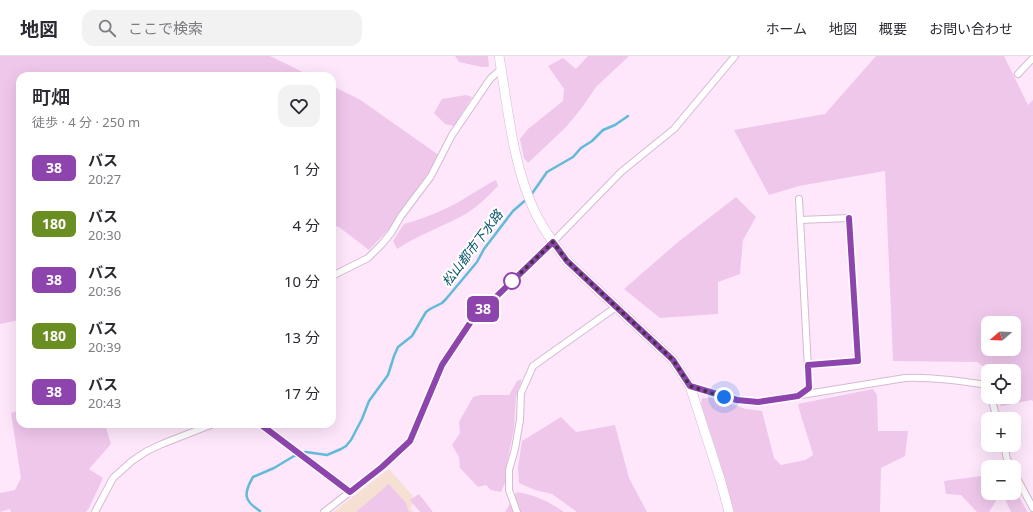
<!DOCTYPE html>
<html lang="ja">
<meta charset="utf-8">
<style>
body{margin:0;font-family:"Noto Sans","Noto Sans JP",sans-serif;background:#f2f2f3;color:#2b2b33;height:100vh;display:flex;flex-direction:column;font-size:15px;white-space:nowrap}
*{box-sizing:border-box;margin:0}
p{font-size:13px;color:#7c7c81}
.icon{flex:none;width:22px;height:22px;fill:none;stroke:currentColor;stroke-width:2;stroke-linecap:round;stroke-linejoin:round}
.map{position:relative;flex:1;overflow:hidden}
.panel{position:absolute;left:16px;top:16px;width:320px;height:356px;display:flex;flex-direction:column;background:#fff;border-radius:12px;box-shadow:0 4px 16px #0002}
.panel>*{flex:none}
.badge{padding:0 8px;border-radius:6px;font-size:14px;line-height:26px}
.needle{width:26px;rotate:251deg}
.fabs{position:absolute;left:981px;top:260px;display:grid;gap:8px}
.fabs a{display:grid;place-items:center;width:40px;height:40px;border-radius:8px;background:#fff;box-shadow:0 4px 16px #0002;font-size:20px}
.you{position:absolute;width:20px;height:20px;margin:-10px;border:3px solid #fff;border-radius:50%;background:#1a73e8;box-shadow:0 0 0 6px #1a73e833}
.map>.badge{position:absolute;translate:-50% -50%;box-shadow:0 0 0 2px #fff}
.round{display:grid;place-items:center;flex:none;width:42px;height:42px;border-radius:12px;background:#f2f2f3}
.summary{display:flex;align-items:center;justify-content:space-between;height:68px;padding:0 16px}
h1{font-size:19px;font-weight:600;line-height:30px}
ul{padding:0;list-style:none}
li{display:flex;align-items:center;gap:12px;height:56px;padding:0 16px}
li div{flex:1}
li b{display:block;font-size:15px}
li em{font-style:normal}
li .badge{min-width:44px;font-weight:700;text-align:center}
header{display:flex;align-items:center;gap:24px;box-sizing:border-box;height:56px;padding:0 20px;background:#fff;border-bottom:1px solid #e1e1e2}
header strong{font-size:19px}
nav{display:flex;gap:22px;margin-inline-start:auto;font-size:14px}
.search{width:280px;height:36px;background:#f2f2f3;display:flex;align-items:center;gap:10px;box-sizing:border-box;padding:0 14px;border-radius:12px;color:#7c7c81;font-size:15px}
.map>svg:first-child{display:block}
.education{fill:#f6e0d3}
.green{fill:#efc7eb;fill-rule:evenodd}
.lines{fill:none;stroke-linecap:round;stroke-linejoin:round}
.stream{stroke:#62bad9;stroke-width:2.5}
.street-casing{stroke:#d6b9d2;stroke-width:8}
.secondary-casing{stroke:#d6b9d2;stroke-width:10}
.street{stroke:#fff;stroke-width:6}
.secondary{stroke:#fff;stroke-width:9}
.line-casing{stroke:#fff;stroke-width:9}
.line{stroke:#8e44ad;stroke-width:6}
.walk{stroke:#3f333d;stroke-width:4;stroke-dasharray:0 7.2}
.stop-dot{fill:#fff;stroke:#8e44ad;stroke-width:2}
.labels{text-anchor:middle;stroke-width:4;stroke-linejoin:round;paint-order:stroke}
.water-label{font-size:13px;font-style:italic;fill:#0b566c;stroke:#fff}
</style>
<header>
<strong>地図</strong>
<div class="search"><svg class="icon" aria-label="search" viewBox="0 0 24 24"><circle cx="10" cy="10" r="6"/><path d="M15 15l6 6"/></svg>ここで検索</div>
<nav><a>ホーム</a><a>地図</a><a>概要</a><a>お問い合わせ</a></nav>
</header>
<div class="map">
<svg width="1033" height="456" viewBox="0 0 1033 456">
<rect width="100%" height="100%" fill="#fee7fb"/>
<!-- education -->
<polygon class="education" points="389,413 416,444 410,452 413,456 333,456"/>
<!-- green -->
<g class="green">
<polygon points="0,0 270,0 311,20 20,20 20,264 0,268"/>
<polygon points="455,0 488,0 489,11 482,11 459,6"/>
<polygon points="588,0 629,0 596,31 581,53 566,71 528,107 524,102 520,83 528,73 563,45 564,33 548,10 563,2 576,13"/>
<path d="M876,0H1004L1028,49L1033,44V346L1032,344L1001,350L998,341H1014V315H990L977,306L893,305L885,115L799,130L769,139L734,74L825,58ZM988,267H1014V293H988Z"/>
<polygon points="332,30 359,43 440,100 388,174 369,194 339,171 332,169"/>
<polygon points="466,39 472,41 454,70 445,68 434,57 442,43"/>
<path d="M496,124L498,130C487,141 475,154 460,161C439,172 417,180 397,193L393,185L404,168C424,163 452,151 470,139C479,134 487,128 496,124Z"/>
<polygon points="736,141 756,161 743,184 740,218 718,226 718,258 660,262 624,233 678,186"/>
<polygon points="522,323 516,340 514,373 506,411 505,427 501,436 491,434 486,429 478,431 460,412 459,401 452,389 460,377 459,366 473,341 480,339 509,339 517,325"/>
<path d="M873,333L877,339L878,375H908L905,400L881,412L880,456H734L718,400L701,349L702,342H712L746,353L762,355L774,402L781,409L805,404L813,399C809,382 802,366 798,348Z"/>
<polygon points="20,354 20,368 105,368 111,388 89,413 103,422 89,452 86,456 11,456 10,453 0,456 0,437 15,434 21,422 11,357"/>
<polygon points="561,361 576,376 615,369 629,422 647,456 577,456 552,438 535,434 519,427 518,411 522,385"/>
<polygon points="988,419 988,437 1001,437 994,440 996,445 989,456 977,456 961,439 946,438 944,425"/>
<polygon points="389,428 406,447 409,456 356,456"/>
<polygon points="1014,432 1027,455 1028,456 1011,456 1002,437 1014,437"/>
<path d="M517,436C535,439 550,446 564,456H505Z"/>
<polygon points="419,438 433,456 434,456 420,456 410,444"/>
</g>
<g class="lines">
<!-- stream -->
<g class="stream">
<polyline points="531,139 547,116 573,101 581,92 592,85 603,74 615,69 628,60"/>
<path d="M260,455C244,445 243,438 253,421L274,412L294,400L306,396L327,399L341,393L346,390L351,384L362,363L369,345L388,319L394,300L398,291L412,280L426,256L430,253L442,247L446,243L477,206L484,193L513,155L528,142"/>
</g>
<defs>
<g id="street">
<polyline points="1018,18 1033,2"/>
<polyline points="799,143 809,332 799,339"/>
<polyline points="800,164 849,162 858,305 808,309"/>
<polyline points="332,220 368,202 382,188 391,177 401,160 431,120 452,79 490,23 501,13"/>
<path d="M690,330L737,344L758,346L905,322C933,321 960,325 987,329L988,332"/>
<polyline points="991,341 997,363"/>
<polyline points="260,368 350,436"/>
<polyline points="1004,389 1007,403 1011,411"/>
<polyline points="1014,417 1033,452"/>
<polyline points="95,456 113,422 132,405 147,395 162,388 213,368"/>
<polyline points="324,456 382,411 410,385 442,309 472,264 553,186 621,116 674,73 735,0"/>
<polyline points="517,456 509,434 509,414 515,393 520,364 521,337 533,310 616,251"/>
</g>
<path id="secondary" d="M499,0C508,51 512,106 534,154C542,172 555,189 567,205L673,304L690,330L721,426L729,456"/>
</defs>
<!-- street casing -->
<use href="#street" class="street-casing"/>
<!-- secondary casing -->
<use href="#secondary" class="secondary-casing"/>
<!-- street -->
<use href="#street" class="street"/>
<!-- secondary -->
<use href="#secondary" class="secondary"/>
</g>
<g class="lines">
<defs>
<polyline id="line" points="260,368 350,436 382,411 410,385 442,309 472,264 553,186 567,205 673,304 690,330 737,344 758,346 798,340 809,332 808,309 858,305 849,162"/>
</defs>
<!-- line casing -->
<use href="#line" class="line-casing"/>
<!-- line -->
<use href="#line" class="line"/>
<!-- walk -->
<polyline class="walk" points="512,225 509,228 553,186 567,205 673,304 690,330 724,341"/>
</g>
<!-- markers -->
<circle class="stop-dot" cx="512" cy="225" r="8"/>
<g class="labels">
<!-- water labels -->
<g class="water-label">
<text transform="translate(472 192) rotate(-53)" y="5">松山都市下水路</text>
</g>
</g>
</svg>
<div class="fabs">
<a><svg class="needle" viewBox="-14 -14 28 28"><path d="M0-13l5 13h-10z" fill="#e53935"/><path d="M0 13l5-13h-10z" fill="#7c7c81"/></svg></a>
<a><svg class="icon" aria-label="locate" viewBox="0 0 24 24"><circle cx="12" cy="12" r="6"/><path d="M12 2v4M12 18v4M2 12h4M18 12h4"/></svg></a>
<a>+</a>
<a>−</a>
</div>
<div class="you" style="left:724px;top:341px"></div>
<b class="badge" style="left:483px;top:253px;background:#8e44ad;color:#fff">38</b>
<section class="panel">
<div class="summary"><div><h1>町畑</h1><p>徒歩 · 4 分 · 250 m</p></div><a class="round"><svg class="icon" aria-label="heart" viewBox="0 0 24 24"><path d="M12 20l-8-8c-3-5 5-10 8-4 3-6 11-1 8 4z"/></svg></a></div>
<ul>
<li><span class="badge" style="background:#8e44ad;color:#fff">38</span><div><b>バス</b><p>20:27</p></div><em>1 分</em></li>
<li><span class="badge" style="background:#6b8e23;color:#fff">180</span><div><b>バス</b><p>20:30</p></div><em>4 分</em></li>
<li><span class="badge" style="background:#8e44ad;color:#fff">38</span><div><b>バス</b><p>20:36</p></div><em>10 分</em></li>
<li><span class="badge" style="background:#6b8e23;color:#fff">180</span><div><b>バス</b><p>20:39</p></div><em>13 分</em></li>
<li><span class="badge" style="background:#8e44ad;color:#fff">38</span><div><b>バス</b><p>20:43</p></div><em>17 分</em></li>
</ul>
</section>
</div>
